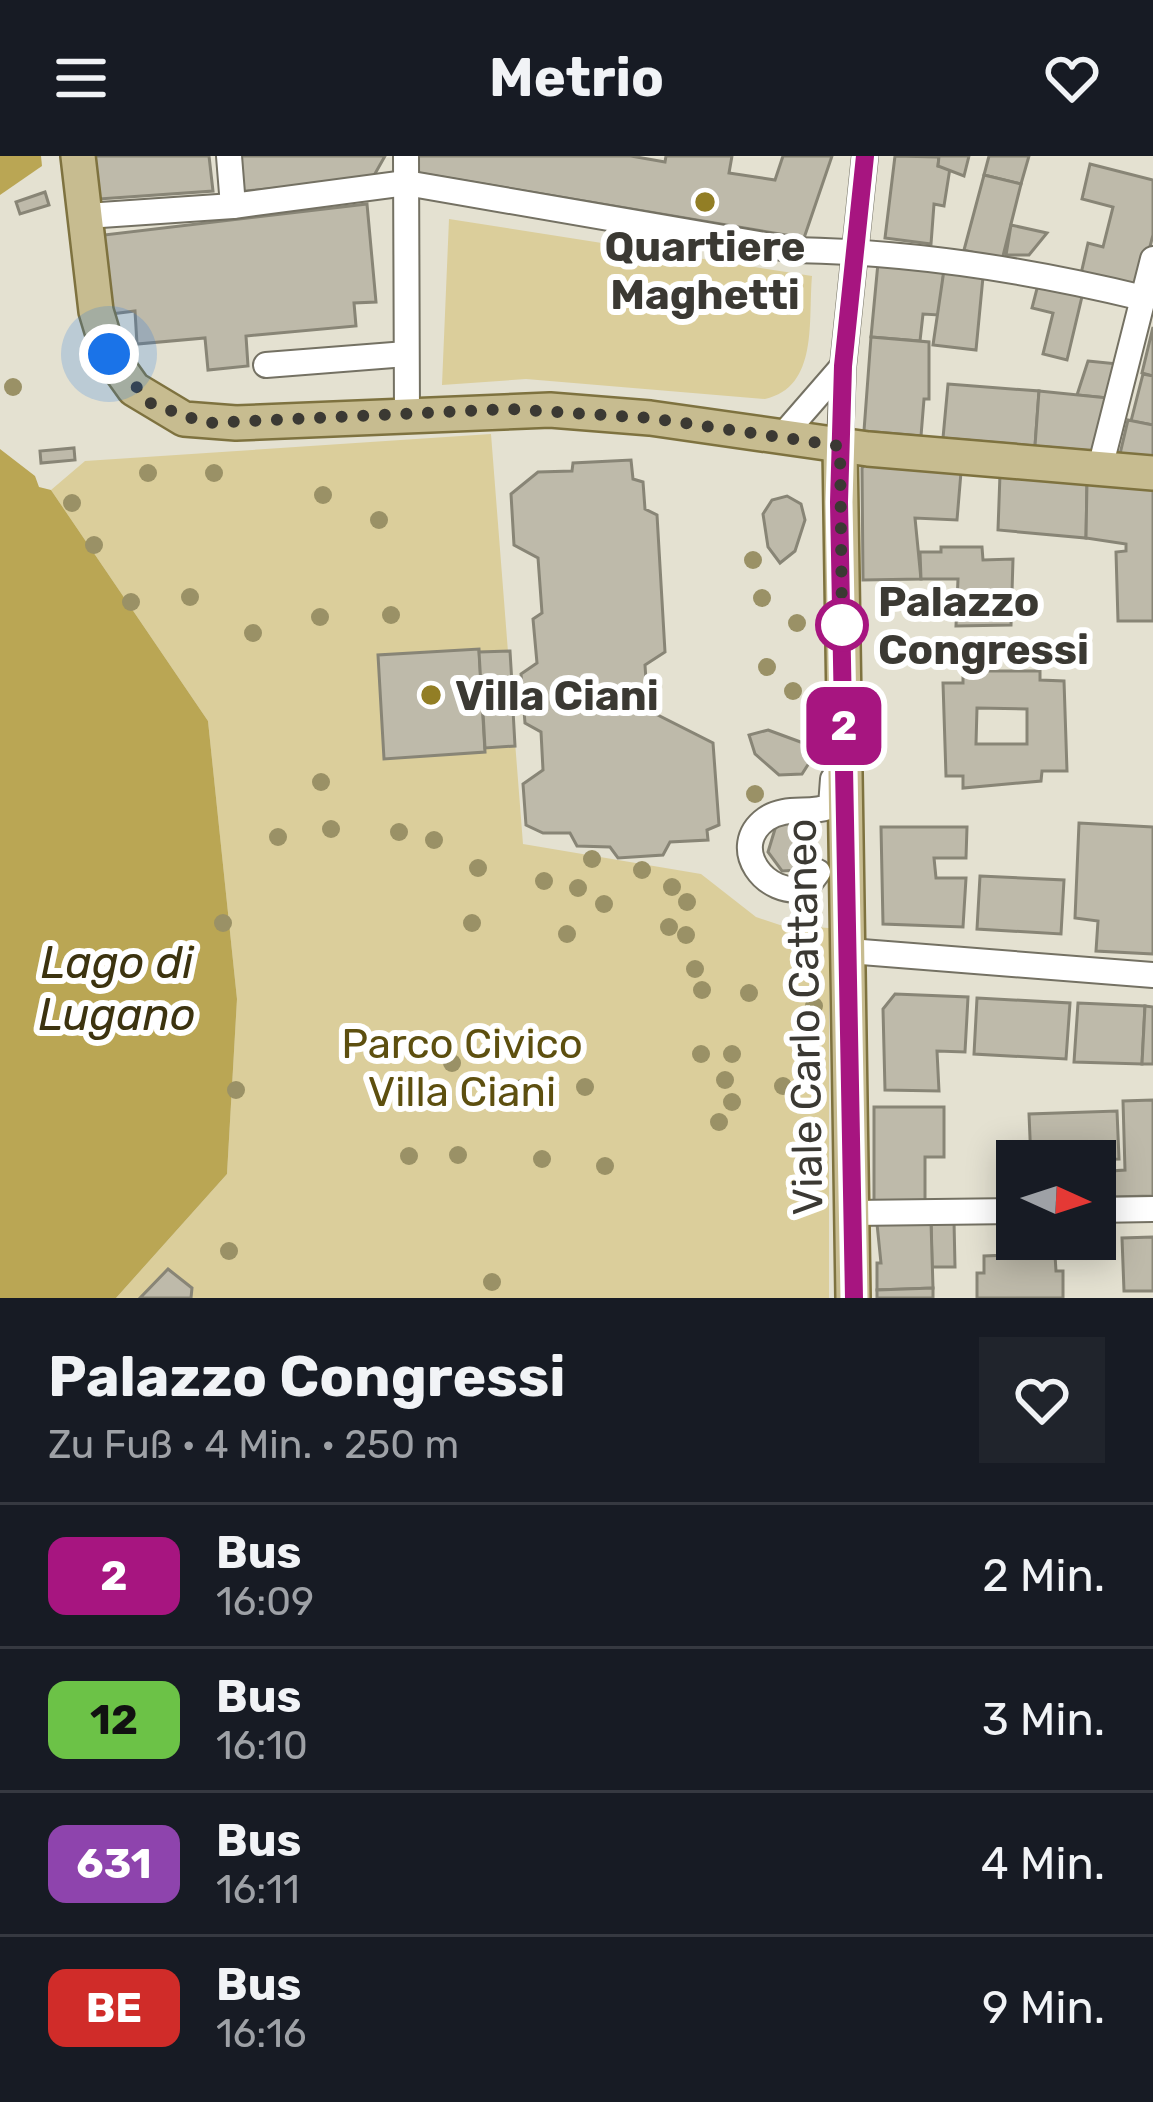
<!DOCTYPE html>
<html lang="de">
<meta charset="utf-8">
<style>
body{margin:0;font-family:Rubik,sans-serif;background:#20242c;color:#f1f3f6;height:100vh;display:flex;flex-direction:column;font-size:45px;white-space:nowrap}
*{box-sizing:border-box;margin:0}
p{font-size:39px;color:#9ea1a6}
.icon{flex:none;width:66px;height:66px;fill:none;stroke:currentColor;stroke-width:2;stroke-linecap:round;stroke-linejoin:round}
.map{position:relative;height:1142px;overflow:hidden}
.side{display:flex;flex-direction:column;background:#171b24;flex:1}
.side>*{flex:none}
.badge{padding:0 24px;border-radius:18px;font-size:42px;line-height:78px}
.needle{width:78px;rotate:93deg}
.tools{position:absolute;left:996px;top:984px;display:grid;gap:24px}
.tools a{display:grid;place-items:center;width:120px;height:120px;border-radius:0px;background:#171b24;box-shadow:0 6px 30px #0003;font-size:60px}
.you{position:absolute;width:60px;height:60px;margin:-30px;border:9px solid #fff;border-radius:50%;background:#1a73e8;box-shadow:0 0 0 18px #1a73e833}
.map>.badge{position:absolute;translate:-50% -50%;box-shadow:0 0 0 6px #fff}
.round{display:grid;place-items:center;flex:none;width:126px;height:126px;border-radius:0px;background:#20242c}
.head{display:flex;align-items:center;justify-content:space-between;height:204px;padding:0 48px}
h1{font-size:57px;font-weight:700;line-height:90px}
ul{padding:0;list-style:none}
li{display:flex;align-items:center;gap:36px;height:144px;padding:0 48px;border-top:3px solid #363941}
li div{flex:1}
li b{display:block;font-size:45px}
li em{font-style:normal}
li .badge{min-width:132px;font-weight:700;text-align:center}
header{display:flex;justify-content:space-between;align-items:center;height:156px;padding:0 48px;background:#171b24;font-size:54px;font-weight:700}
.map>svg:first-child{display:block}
.green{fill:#dbce9b}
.water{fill:#baa654}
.building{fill:#bebaaa;stroke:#888576;stroke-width:3;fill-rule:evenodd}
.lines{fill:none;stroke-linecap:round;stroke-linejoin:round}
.minor-casing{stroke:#747163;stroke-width:28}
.major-casing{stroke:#7e723f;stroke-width:38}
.minor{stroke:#fff;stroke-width:24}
.major{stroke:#c7bc90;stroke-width:33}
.tree{fill:#9a9166}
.line-casing{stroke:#fff;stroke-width:27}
.line{stroke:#a71580;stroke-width:18}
.walk{stroke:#3b3933;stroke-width:12;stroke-dasharray:0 21.6}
.poi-dot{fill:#927e25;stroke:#fff;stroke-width:4.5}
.stop-dot{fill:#fff;stroke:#a71580;stroke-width:6}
.labels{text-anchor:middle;stroke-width:12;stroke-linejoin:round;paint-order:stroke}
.poi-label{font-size:42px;font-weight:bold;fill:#3b3933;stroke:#fff}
.stop-label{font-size:42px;font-weight:bold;fill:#3b3933;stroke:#fff;text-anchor:start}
.street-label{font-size:42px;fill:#3b3933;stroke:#fff}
.park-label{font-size:42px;fill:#5d4f0f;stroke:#fff}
.water-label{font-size:45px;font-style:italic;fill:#3c330f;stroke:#fff}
</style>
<header><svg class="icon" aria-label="menu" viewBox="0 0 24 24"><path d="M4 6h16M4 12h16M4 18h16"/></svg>Metrio<svg class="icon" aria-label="heart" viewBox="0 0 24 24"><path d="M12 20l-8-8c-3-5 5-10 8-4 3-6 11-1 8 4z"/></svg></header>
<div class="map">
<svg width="1153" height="1142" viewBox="0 0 1153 1142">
<rect width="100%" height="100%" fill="#e4e1d1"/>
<!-- green -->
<g class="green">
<path d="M449,63L812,120C808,164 819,231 765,243L526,223L442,229Z"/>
<polygon points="491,278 523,688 701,718 756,761 780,769 829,772 829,1142 116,1142 227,1018 237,843 208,565 51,334 85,305"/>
</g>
<!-- water -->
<g class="water">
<polygon points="0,0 41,0 42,10 0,39"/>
<polygon points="0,293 35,320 39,331 51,334 208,565 237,843 227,1018 116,1142 0,1142"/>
</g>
<!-- building -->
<g class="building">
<polygon points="81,0 209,0 213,35 85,44"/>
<polygon points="233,0 385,0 372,23 236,36"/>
<polygon points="412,0 631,0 665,6 666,0 732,0 729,17 775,24 783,0 832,0 804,82 412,16"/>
<polygon points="895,0 939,1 938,10 950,12 944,50 934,48 931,88 885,82"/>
<polygon points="969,0 964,20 938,10 939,0"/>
<polygon points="989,0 1029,0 1021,28 984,19"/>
<polygon points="1090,8 1153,24 1153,79 1139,133 1081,118 1088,87 1103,91 1113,51 1082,43"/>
<polygon points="984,19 1021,28 1002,104 964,94"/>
<polygon points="45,36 49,49 20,58 16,46"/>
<polygon points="367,48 376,146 354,147 356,170 246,180 248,210 208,214 205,182 137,188 135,155 111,158 104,79"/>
<polygon points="1011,69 1047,77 1029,99 1006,99"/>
<polygon points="878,107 944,114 939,159 923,158 920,185 871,181"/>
<polygon points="944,114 983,121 976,194 933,189"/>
<polygon points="1040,121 1084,132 1067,204 1043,198 1053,157 1032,152"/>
<polygon points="1153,171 1153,220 1142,217"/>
<polygon points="871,181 929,186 929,243 924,243 921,280 864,275"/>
<polygon points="1088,205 1118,208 1108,242 1077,239"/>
<polygon points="1143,218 1153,220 1153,269 1131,265"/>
<polygon points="948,228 1039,235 1035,290 943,282"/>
<polygon points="1039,235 1108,242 1093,295 1035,290"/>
<polygon points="1128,264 1153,269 1153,301 1120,298"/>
<polygon points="74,292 75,304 41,307 40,295"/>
<polygon points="631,304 633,323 643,326 645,353 657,359 665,496 645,509 648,554 713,587 719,669 707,674 708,684 670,686 663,699 618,702 610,691 577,690 570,677 543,677 526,669 523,628 543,614 541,576 525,567 521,518 537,507 533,463 542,457 538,402 514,389 511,338 538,316 572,315 573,307"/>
<polygon points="867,307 961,316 957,364 915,362 921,423 863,424 862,312"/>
<polygon points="1000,318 1087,327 1086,382 998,374"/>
<polygon points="1087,325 1153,333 1153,465 1118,465 1116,396 1126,395 1126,388 1086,382"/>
<polygon points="787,340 801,348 805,364 795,395 780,407 768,391 763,358 772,344"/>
<polygon points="941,391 982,391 983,404 1013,403 1011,469 956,470 958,423 921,423 920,396 941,396"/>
<polygon points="479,493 485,596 384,603 378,499"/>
<polygon points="510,495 512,528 481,530 479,496"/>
<path d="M963,515H1040V524L1064,525L1067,615H1042L1041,625L963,632V620H946L943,527H963ZM977,552L1027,553V588H976Z"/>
<polygon points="513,554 515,590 485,592 483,556"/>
<polygon points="768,574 806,588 811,604 802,618 779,619 755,598 749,579"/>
<polygon points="808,659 809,701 799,714 782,715 768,696 775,673 784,660"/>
<polygon points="1079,667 1153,671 1153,798 1096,795 1098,765 1075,762"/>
<polygon points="881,671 967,671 966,702 934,702 936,722 966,722 963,771 883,768"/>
<polygon points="980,720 1064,724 1061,778 977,773"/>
<polygon points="895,838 968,841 965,896 937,895 939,935 885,934 883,853"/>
<polygon points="977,842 1070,847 1066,903 974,898"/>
<polygon points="1078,847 1145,850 1142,908 1074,906"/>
<polygon points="1145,850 1153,851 1153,908 1142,908"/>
<polygon points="1153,944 1153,1040 1111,1041 1111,1015 1125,1014 1123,945"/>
<polygon points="874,951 944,951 944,1001 925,1001 925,1047 874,1047"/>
<polygon points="1117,955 1119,1003 1031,1005 1029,958"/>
<polygon points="954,1065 955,1111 932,1111 931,1066"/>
<polygon points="931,1066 933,1132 877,1134 877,1107 881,1107 877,1068"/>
<polygon points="1153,1081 1153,1135 1124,1135 1122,1082"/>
<polygon points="1008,1094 1055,1099 1056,1115 1063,1115 1063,1142 977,1142 977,1117 984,1117 984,1100 1008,1099"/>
<polygon points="168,1113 192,1132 191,1142 140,1142"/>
<polygon points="933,1132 933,1142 877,1142 877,1134"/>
</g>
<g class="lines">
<defs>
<g id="minor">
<polyline points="229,0 233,50"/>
<polyline points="406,0 407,257"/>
<path d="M101,59L233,50L406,27L794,94C911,96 1029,114 1143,142"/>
<polyline points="266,209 406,198"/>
<polyline points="783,279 843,210"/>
<polyline points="840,290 843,210 865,0"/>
<polyline points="1100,312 1153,103"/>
<path d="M818,716L806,732C766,743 727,691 766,663C786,649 810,659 831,650L833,623"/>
<polyline points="849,795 1153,819"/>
<polyline points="1095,1054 1153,1053"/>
<polyline points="853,1057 1017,1055"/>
</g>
<g id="major">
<polyline points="78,0 96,155 109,198 134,233 184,263 236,267 550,254 650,262 868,293 1153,317"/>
<polyline points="840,290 853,1142"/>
</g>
</defs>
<!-- minor casing -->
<use href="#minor" class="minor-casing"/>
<!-- major casing -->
<use href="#major" class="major-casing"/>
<!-- minor -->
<use href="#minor" class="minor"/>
<!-- major -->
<use href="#major" class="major"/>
</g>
<!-- trees -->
<g class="tree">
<circle cx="13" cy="231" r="9"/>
<circle cx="148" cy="317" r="9"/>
<circle cx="214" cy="317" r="9"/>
<circle cx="323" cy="339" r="9"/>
<circle cx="72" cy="347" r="9"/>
<circle cx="379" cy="364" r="9"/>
<circle cx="94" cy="389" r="9"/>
<circle cx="753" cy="404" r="9"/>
<circle cx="190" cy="441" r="9"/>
<circle cx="762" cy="442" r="9"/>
<circle cx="131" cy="446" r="9"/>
<circle cx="391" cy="459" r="9"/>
<circle cx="320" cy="461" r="9"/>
<circle cx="797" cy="467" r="9"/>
<circle cx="253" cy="477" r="9"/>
<circle cx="767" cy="511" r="9"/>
<circle cx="793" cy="535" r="9"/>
<circle cx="321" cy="626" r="9"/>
<circle cx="755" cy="638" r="9"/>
<circle cx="331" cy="673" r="9"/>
<circle cx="399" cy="676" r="9"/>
<circle cx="278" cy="681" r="9"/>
<circle cx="434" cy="684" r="9"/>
<circle cx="592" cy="703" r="9"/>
<circle cx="478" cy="712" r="9"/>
<circle cx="642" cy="714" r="9"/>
<circle cx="544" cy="725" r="9"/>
<circle cx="672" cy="731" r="9"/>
<circle cx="578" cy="732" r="9"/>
<circle cx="687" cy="746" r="9"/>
<circle cx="604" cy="748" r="9"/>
<circle cx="223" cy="767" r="9"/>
<circle cx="472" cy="767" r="9"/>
<circle cx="669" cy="771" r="9"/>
<circle cx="567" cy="778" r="9"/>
<circle cx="686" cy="779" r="9"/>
<circle cx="695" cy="813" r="9"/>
<circle cx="810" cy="816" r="9"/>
<circle cx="702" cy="834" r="9"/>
<circle cx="749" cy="837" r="9"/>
<circle cx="814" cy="850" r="9"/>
<circle cx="701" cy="898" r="9"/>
<circle cx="732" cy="898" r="9"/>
<circle cx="452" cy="907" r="9"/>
<circle cx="725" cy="924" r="9"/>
<circle cx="783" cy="930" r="9"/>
<circle cx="585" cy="931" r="9"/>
<circle cx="522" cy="932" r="9"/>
<circle cx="236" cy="934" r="9"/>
<circle cx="732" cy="946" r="9"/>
<circle cx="719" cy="966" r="9"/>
<circle cx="458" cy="999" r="9"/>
<circle cx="409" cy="1000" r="9"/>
<circle cx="542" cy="1003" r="9"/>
<circle cx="605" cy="1010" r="9"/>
<circle cx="229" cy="1095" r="9"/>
<circle cx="492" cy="1126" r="9"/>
</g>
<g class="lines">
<defs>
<polyline id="line" points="854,1142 839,346 843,210 865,0"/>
</defs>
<!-- line casing -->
<use href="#line" class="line-casing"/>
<!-- line -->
<use href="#line" class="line"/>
<!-- walk -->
<polyline class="walk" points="109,198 150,247 205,267 509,253 650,262 840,290 842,469"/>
</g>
<!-- markers -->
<g class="poi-dot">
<circle cx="705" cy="46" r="12"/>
<circle cx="431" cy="539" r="12"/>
</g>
<circle class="stop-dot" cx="842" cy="469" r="24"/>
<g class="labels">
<!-- poi labels -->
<g class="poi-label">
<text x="705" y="105">Quartiere<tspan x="705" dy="48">Maghetti</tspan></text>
<text x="455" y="554" text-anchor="start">Villa Ciani</text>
</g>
<!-- stop labels -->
<g class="stop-label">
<text x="878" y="460">Palazzo<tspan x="878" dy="48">Congressi</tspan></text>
</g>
<!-- street labels -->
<g class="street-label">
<text transform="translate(804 861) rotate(-91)" y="15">Viale Carlo Cattaneo</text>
</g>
<!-- park labels -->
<g class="park-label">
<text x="462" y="902">Parco Civico<tspan x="462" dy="48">Villa Ciani</tspan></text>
</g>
<!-- water labels -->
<g class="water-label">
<text x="117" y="822">Lago di<tspan x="117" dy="52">Lugano</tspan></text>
</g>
</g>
</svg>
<div class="tools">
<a><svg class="needle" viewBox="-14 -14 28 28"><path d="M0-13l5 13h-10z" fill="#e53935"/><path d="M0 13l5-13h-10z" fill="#9ea1a6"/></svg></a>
</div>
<div class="you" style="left:109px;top:198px"></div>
<b class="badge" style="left:844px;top:570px;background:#a71580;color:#fff">2</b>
</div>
<section class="side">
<div class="head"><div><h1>Palazzo Congressi</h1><p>Zu Fuß · 4 Min. · 250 m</p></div><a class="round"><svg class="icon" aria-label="heart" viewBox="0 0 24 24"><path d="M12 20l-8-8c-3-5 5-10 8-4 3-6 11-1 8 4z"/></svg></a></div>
<ul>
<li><span class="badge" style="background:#a71580;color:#fff">2</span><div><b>Bus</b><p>16:09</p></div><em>2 Min.</em></li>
<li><span class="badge" style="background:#6cc247;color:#111">12</span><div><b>Bus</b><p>16:10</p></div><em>3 Min.</em></li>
<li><span class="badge" style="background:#8e44ad;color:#fff">631</span><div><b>Bus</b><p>16:11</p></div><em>4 Min.</em></li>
<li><span class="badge" style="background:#d02c29;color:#fff">BE</span><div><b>Bus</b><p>16:16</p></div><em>9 Min.</em></li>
</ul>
</section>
